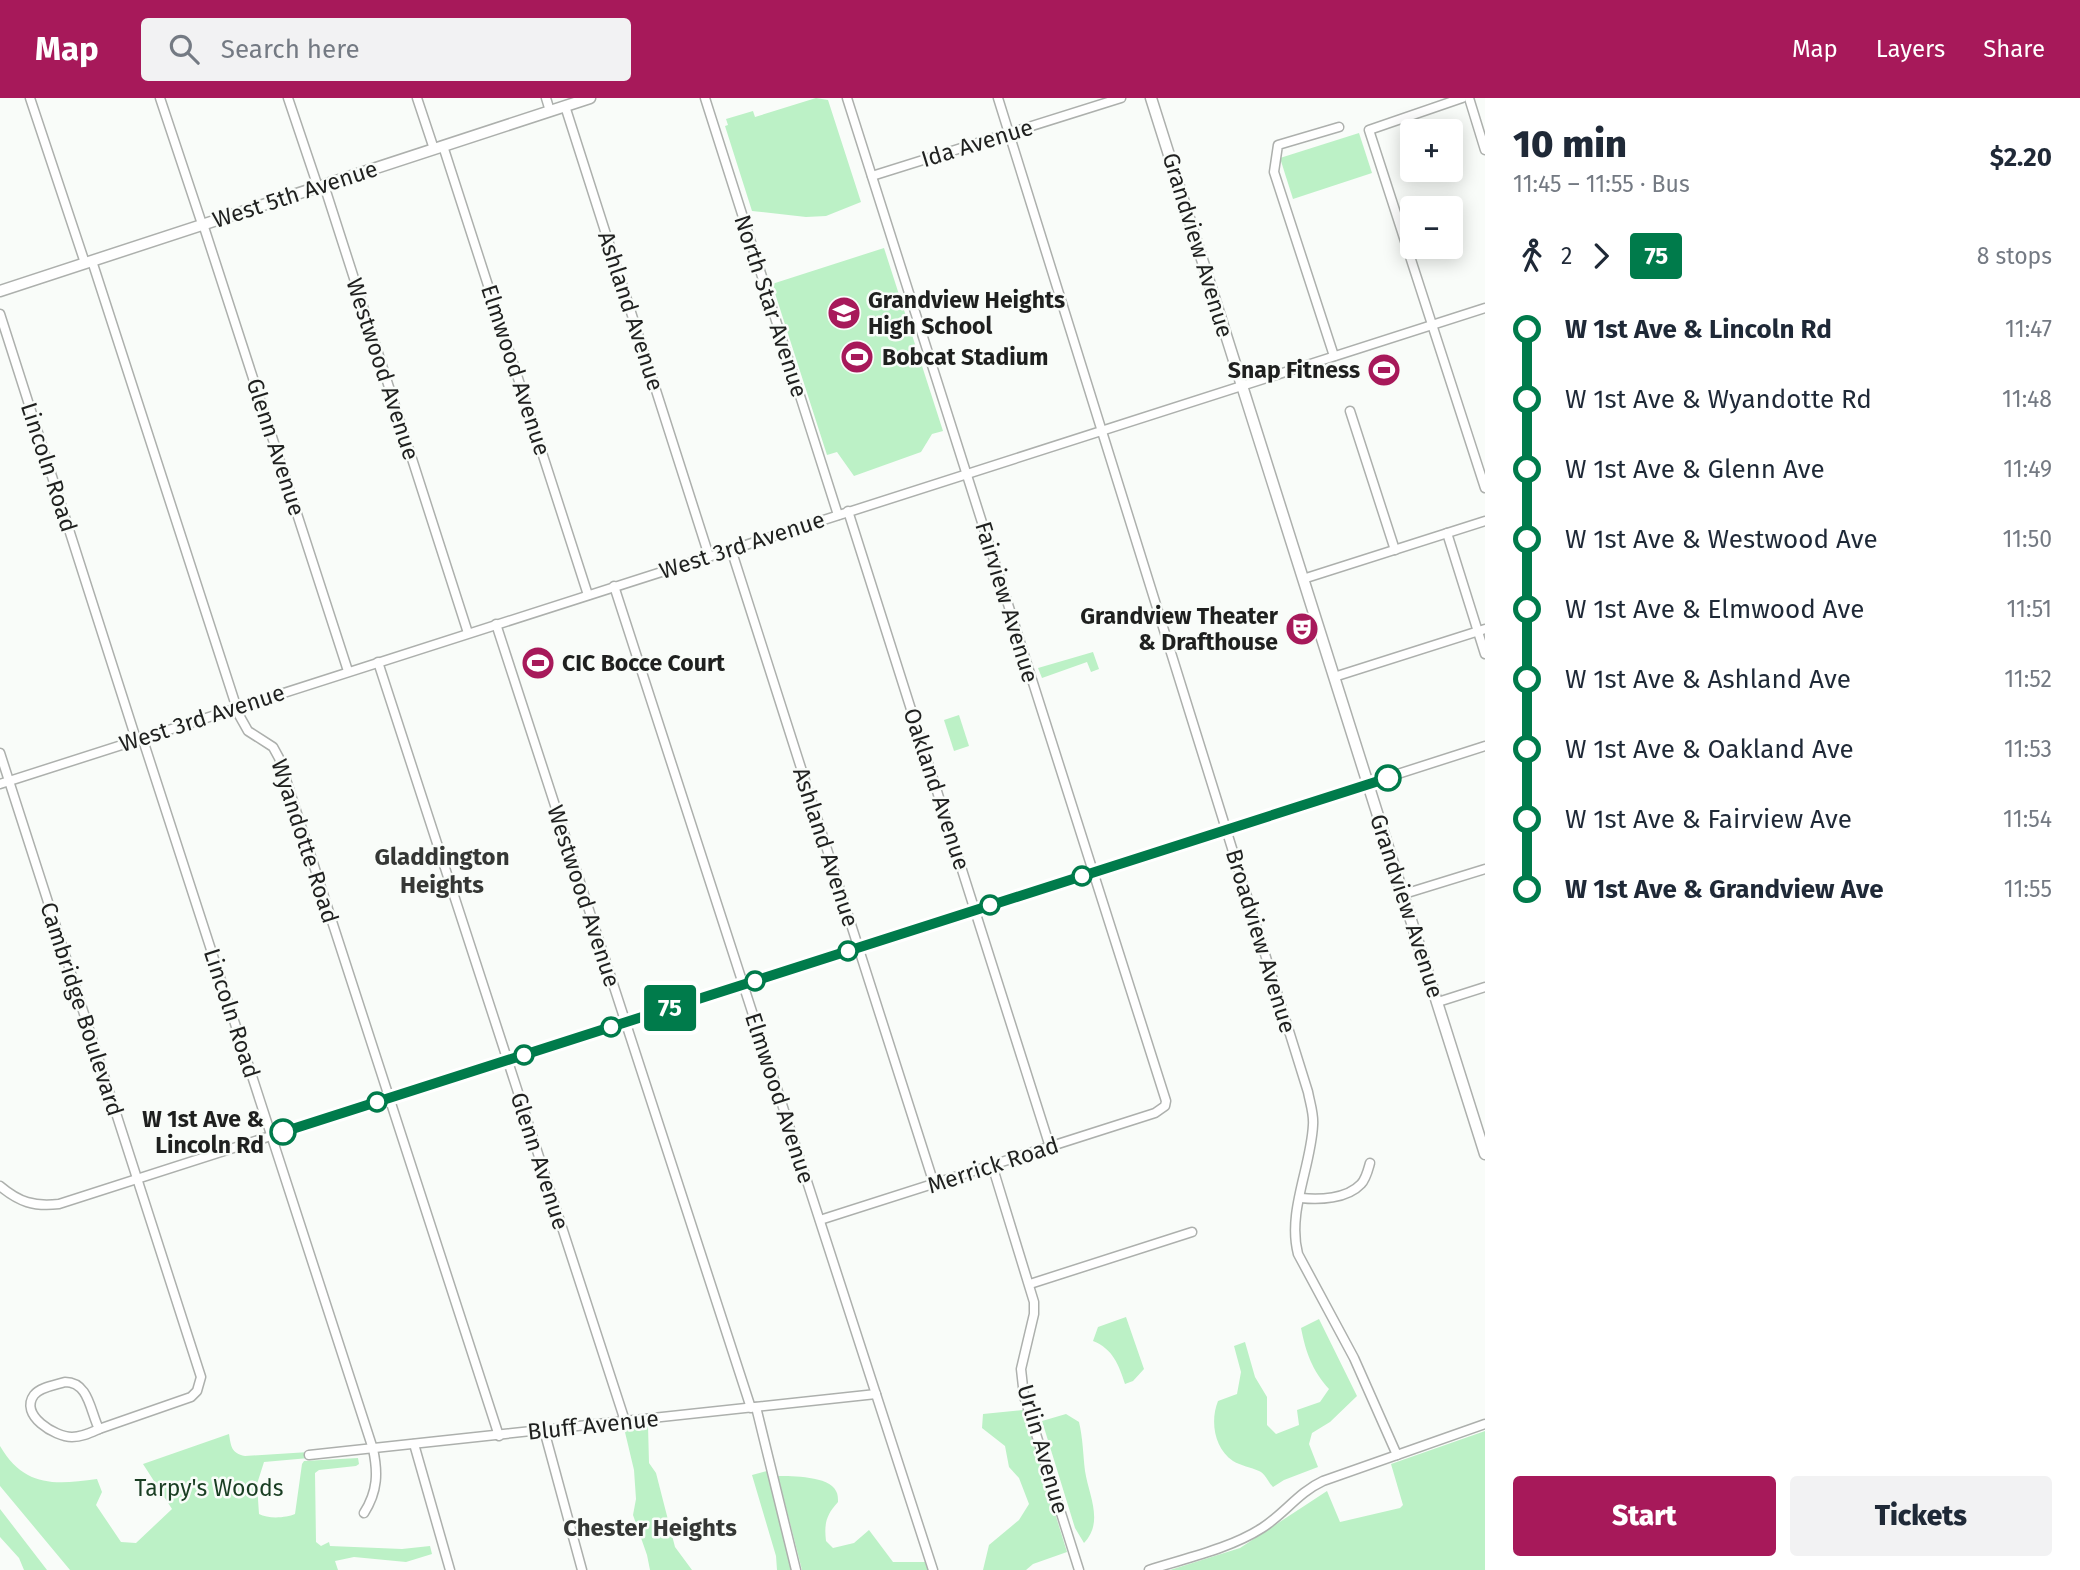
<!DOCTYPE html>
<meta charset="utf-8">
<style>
body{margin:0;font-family:"Fira Sans",sans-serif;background:#f2f2f3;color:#1f2937;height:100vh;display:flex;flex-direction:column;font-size:26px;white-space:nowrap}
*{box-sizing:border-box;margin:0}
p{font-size:23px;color:#747a83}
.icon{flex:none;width:38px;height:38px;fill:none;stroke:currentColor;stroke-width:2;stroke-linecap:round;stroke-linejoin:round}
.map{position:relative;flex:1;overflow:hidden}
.drawer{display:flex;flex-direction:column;background:#fff;width:595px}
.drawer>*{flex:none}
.badge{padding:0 14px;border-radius:5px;font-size:24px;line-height:46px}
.fabs{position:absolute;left:1400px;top:21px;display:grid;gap:14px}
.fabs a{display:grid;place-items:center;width:63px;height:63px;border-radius:7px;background:#fff;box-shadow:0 4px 18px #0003;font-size:35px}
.map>.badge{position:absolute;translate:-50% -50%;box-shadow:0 0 0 4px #fff}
.legs{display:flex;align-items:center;gap:10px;height:77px;padding:0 28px;font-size:23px}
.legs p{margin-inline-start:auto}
.summary{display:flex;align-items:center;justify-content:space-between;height:119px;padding:0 28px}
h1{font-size:38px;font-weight:800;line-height:52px}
.primary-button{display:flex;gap:14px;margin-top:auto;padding:14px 28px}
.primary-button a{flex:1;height:80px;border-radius:7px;background:#a7195a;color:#fff;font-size:28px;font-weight:800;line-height:80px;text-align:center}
.primary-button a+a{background:#f2f2f3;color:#1f2937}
ul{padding:0 28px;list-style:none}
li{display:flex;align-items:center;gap:24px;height:70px;font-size:26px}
li i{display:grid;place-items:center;width:10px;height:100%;margin:0 9px;background:currentColor}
li i::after{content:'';width:18px;height:18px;margin:-9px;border:5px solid;border-radius:50%;background:#fff}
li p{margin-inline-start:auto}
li:first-child i{background:linear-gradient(#0000 50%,currentColor 0)}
li:last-child i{background:linear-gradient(currentColor 50%,#0000 0)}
header{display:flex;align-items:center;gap:42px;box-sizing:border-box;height:98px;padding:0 35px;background:#a7195a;color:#fff}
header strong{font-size:33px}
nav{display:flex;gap:38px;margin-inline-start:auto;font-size:24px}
.search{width:490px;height:63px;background:#f2f2f3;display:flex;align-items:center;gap:18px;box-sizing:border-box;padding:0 24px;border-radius:7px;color:#747a83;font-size:26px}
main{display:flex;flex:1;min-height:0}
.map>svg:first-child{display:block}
.green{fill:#bcf1c6}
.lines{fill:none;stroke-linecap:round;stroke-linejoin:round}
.minor-casing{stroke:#adb0ad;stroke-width:11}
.major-casing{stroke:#adb0ad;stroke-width:13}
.minor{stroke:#fff;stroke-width:8}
.major{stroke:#fff;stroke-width:10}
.line-1-casing{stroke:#fff;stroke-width:16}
.line-1{stroke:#007b4b;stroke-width:10}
.stop-1-dot{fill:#fff;stroke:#007b4b;stroke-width:3.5}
.labels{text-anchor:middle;stroke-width:5;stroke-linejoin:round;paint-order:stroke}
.street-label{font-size:23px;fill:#1f201f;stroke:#f9fcf9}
.poi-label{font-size:23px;font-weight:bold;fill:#1f201f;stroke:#f9fcf9;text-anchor:start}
.stop-label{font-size:23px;font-weight:bold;fill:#1f201f;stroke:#f9fcf9;text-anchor:end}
.park-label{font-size:23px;fill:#1a3e23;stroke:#f9fcf9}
.neighbourhood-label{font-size:24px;font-weight:bold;fill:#353735;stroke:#f9fcf9}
</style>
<header>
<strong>Map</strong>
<div class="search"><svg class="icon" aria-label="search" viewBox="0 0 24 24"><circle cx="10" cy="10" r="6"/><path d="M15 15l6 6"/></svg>Search here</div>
<nav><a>Map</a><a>Layers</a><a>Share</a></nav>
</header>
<main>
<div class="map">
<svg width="1485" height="1472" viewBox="0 0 1485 1472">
<rect width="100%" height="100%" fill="#f9fcf9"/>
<!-- green -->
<g class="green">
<polygon points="816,0 828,2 861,104 826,118 806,119 752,113 725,28 728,27 726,21 753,13 755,19"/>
<polygon points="1359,35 1372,75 1293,101 1280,60"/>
<polygon points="884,150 943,333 932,336 921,354 854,378 837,354 827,357 772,186"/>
<polygon points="1093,554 1099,571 1091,574 1087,564 1042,580 1038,570"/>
<polygon points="959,617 969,648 954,653 944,622"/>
<path d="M1126,1219L1144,1271L1133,1283L1125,1286C1119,1267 1113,1251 1093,1243L1098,1229Z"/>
<path d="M1319,1221L1357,1298L1330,1324L1312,1335L1309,1346L1318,1369L1284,1382L1273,1389C1268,1384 1265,1375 1259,1373C1251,1369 1241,1368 1233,1363C1214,1350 1210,1323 1218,1303L1237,1296L1241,1274L1234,1248L1245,1244L1255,1279L1267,1299V1327L1276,1336L1299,1327L1297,1312L1320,1304L1329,1291C1312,1272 1306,1255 1301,1230Z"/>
<polygon points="1023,1312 1067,1454 1033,1466 1026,1472 983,1472 989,1447 1019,1422 1029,1406 1019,1380 1009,1369 1005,1348 982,1330 983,1316"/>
<path d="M1066,1316L1079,1324C1083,1341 1083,1356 1085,1373C1089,1398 1104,1424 1084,1445L1075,1430L1042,1323Z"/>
<polygon points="648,1327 649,1365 656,1375 675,1449 692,1472 650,1472 647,1457 633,1417 636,1401 634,1372 624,1330"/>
<polygon points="1485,1333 1485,1472 1170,1472 1240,1450 1327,1393 1340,1424 1400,1410 1403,1407 1391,1366"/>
<path d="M229,1336C231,1348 231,1355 245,1358L309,1354V1360L264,1364L257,1386L259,1416C268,1421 286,1420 295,1416L302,1366L304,1363L358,1360L359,1366L356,1368L319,1372L315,1375L316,1444L321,1448L329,1444L330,1448L402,1451L430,1448L432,1456L406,1464L354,1459L335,1463L338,1472H70L0,1388V1348C24,1389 54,1387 97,1381L102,1394L96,1407L121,1444L136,1445L172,1411L143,1366Z"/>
<polygon points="767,1373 792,1472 777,1472 776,1458 752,1377"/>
<path d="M778,1378C792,1378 829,1378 836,1393C838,1396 838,1401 838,1404C826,1417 824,1426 826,1443L833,1450L854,1445L869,1432L893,1464H925L928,1472H802Z"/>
<polygon points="0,1411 47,1472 24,1472 19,1460 0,1439"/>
</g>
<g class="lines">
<defs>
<g id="minor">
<polyline points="30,0 85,165"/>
<polyline points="160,0 202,126"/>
<polyline points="288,0 318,89"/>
<polyline points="417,0 434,51"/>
<polyline points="546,0 550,13"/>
<polyline points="705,0 838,417"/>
<path d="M998,0L1308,994C1310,1005 1314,1016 1313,1027C1311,1069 1287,1114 1298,1156L1354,1260L1397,1357"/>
<polyline points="1462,0 1369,32 1485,390"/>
<polyline points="1469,0 1485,52"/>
<polyline points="565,8 709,458"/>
<polyline points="443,48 588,497"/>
<polyline points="872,78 1121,0"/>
<polyline points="324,87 468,535"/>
<polyline points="203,126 348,573"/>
<polyline points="92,163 239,617 248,633 273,649 279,660 499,1338"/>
<polyline points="0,216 136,641"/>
<polyline points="1334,258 1274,74 1278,47 1339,29"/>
<polyline points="1350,313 1395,452"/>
<polyline points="848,413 1050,1049"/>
<polyline points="1447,435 1485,556"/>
<polyline points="731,451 934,1086"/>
<polyline points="1303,481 1485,423"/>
<polyline points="614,488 933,1472"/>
<polyline points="496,526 751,1310"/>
<polyline points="378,564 625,1323"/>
<polyline points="1334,579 1485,531"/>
<path d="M142,639L373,1351C378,1374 378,1393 364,1415"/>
<polyline points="0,655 201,1279 197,1293 191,1299 99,1331"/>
<polyline points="0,686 1485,210"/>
<polyline points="1404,796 1485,771"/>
<polyline points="1438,904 1485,889"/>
<polyline points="992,1067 1034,1204 1034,1216 1021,1271 1024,1298 1079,1472"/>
<path d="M0,1088C19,1104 34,1109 59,1106L1485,648"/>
<path d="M1301,1100C1319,1102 1347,1101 1361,1086C1366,1081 1368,1072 1370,1065"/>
<polyline points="820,1122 1155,1015 1165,1008 1166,1003 847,0"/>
<polyline points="1030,1186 1192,1134"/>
<path d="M65,1284C89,1284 90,1313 99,1331C90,1335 82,1339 72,1339C55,1339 19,1317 34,1297C40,1289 56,1287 65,1284Z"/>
<polyline points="756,1309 796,1472"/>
<polyline points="544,1332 582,1472"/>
<polyline points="414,1346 450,1472"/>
<polyline points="309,1357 876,1296"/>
<path d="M1149,1472C1186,1460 1229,1451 1262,1430C1284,1416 1299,1394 1323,1383L1485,1326"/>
</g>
<g id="major">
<polyline points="1151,0 1485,1056"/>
<polyline points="0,193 590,0"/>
</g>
</defs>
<!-- minor casing -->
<use href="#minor" class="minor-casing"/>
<!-- major casing -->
<use href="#major" class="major-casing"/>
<!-- minor -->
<use href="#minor" class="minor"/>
<!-- major -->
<use href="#major" class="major"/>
</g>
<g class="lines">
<defs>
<polyline id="line-1" points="283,1034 1388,680"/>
</defs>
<!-- line-1 casing -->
<use href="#line-1" class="line-1-casing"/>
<!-- line-1 -->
<use href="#line-1" class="line-1"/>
</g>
<!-- icons -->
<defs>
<symbol id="school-disc" viewBox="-11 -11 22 22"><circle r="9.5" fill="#a7195a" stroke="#f9fcf9"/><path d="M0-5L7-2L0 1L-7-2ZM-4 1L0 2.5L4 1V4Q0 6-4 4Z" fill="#fff"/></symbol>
<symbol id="stadium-disc" viewBox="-11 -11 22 22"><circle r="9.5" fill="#a7195a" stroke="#f9fcf9"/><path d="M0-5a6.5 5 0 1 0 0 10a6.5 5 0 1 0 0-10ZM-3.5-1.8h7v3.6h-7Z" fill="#fff"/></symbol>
<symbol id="theatre-disc" viewBox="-11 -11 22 22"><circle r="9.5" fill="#a7195a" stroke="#f9fcf9"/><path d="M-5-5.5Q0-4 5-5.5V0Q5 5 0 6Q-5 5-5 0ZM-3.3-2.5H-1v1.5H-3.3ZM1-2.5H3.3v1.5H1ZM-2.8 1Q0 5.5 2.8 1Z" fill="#fff"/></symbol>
</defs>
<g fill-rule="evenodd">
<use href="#school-disc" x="825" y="196" width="38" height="38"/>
<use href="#stadium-disc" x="838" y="240" width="38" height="38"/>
<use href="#stadium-disc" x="1365" y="253" width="38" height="38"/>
<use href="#theatre-disc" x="1283" y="512" width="38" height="38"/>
<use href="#stadium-disc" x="519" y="546" width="38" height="38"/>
</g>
<!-- markers -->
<g class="stop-1-dot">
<circle cx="1388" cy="680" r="12"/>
<circle cx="1082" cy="778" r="9"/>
<circle cx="990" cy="807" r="9"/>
<circle cx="848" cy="853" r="9"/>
<circle cx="755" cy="883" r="9"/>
<circle cx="611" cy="929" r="9"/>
<circle cx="524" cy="957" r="9"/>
<circle cx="377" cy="1004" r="9"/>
<circle cx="283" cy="1034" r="12"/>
</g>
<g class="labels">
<!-- street labels -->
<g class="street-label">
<text transform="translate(977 45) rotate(-17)" y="8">Ida Avenue</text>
<text transform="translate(295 96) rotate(-18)" y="8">West 5th Avenue</text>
<text transform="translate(1198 147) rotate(73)" y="8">Grandview Avenue</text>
<text transform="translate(771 208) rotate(72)" y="8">North Star Avenue</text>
<text transform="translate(631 213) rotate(72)" y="8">Ashland Avenue</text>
<text transform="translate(383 271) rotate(72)" y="8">Westwood Avenue</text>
<text transform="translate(516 272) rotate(72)" y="8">Elmwood Avenue</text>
<text transform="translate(276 349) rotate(72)" y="8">Glenn Avenue</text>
<text transform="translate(49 369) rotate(72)" y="8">Lincoln Road</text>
<text transform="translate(742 447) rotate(-18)" y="8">West 3rd Avenue</text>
<text transform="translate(1007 504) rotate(73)" y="8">Fairview Avenue</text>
<text transform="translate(202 620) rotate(-18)" y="8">West 3rd Avenue</text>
<text transform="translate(937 691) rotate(72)" y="8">Oakland Avenue</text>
<text transform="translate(305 743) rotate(72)" y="8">Wyandotte Road</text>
<text transform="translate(826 749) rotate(72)" y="8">Ashland Avenue</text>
<text transform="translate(584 798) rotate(72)" y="8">Westwood Avenue</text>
<text transform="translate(1407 808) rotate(72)" y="8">Grandview Avenue</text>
<text transform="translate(1261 843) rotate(73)" y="8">Broadview Avenue</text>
<text transform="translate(82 911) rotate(72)" y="8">Cambridge Boulevard</text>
<text transform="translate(232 915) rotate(72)" y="8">Lincoln Road</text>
<text transform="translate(780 1000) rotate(72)" y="8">Elmwood Avenue</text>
<text transform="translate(540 1063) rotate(72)" y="8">Glenn Avenue</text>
<text transform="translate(993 1067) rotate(-18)" y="8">Merrick Road</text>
<text transform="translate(593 1327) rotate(-6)" y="8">Bluff Avenue</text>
<text transform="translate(1043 1351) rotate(74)" y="8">Urlin Avenue</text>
</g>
<!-- poi labels -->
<g class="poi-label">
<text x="868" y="210">Grandview Heights<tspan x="868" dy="26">High School</tspan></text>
<text x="882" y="267">Bobcat Stadium</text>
<text x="1360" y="280" text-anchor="end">Snap Fitness</text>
<text x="1278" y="526" text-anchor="end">Grandview Theater<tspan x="1278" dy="26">&amp; Drafthouse</tspan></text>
<text x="562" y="573">CIC Bocce Court</text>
</g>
<!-- stop labels -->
<g class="stop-label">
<text x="264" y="1029">W 1st Ave &amp;<tspan x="264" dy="26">Lincoln Rd</tspan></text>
</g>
<!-- park labels -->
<g class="park-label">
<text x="209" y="1398">Tarpy's Woods</text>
</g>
<!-- neighbourhood labels -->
<g class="neighbourhood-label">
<text x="442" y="767">Gladdington<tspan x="442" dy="28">Heights</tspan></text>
<text x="650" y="1438">Chester Heights</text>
</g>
</g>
</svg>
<div class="fabs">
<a>+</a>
<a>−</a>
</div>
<b class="badge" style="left:670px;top:910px;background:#007b4b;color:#fff">75</b>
</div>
<section class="drawer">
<div class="summary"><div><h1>10 min</h1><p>11:45 – 11:55 · Bus</p></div><b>$2.20</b></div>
<div class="legs"><svg class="icon" aria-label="walk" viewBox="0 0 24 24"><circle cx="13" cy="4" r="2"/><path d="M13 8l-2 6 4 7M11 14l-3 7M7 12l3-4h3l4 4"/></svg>2<svg class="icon" aria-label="forward" viewBox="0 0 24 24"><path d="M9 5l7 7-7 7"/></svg><b class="badge" style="background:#007b4b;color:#fff">75</b><p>8 stops</p></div>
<ul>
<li><i style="color:#007b4b"></i><b>W 1st Ave &amp; Lincoln Rd</b><p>11:47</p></li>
<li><i style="color:#007b4b"></i><span>W 1st Ave &amp; Wyandotte Rd</span><p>11:48</p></li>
<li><i style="color:#007b4b"></i><span>W 1st Ave &amp; Glenn Ave</span><p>11:49</p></li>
<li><i style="color:#007b4b"></i><span>W 1st Ave &amp; Westwood Ave</span><p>11:50</p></li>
<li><i style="color:#007b4b"></i><span>W 1st Ave &amp; Elmwood Ave</span><p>11:51</p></li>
<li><i style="color:#007b4b"></i><span>W 1st Ave &amp; Ashland Ave</span><p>11:52</p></li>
<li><i style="color:#007b4b"></i><span>W 1st Ave &amp; Oakland Ave</span><p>11:53</p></li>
<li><i style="color:#007b4b"></i><span>W 1st Ave &amp; Fairview Ave</span><p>11:54</p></li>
<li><i style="color:#007b4b"></i><b>W 1st Ave &amp; Grandview Ave</b><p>11:55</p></li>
</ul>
<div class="primary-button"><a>Start</a><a>Tickets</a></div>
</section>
</main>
